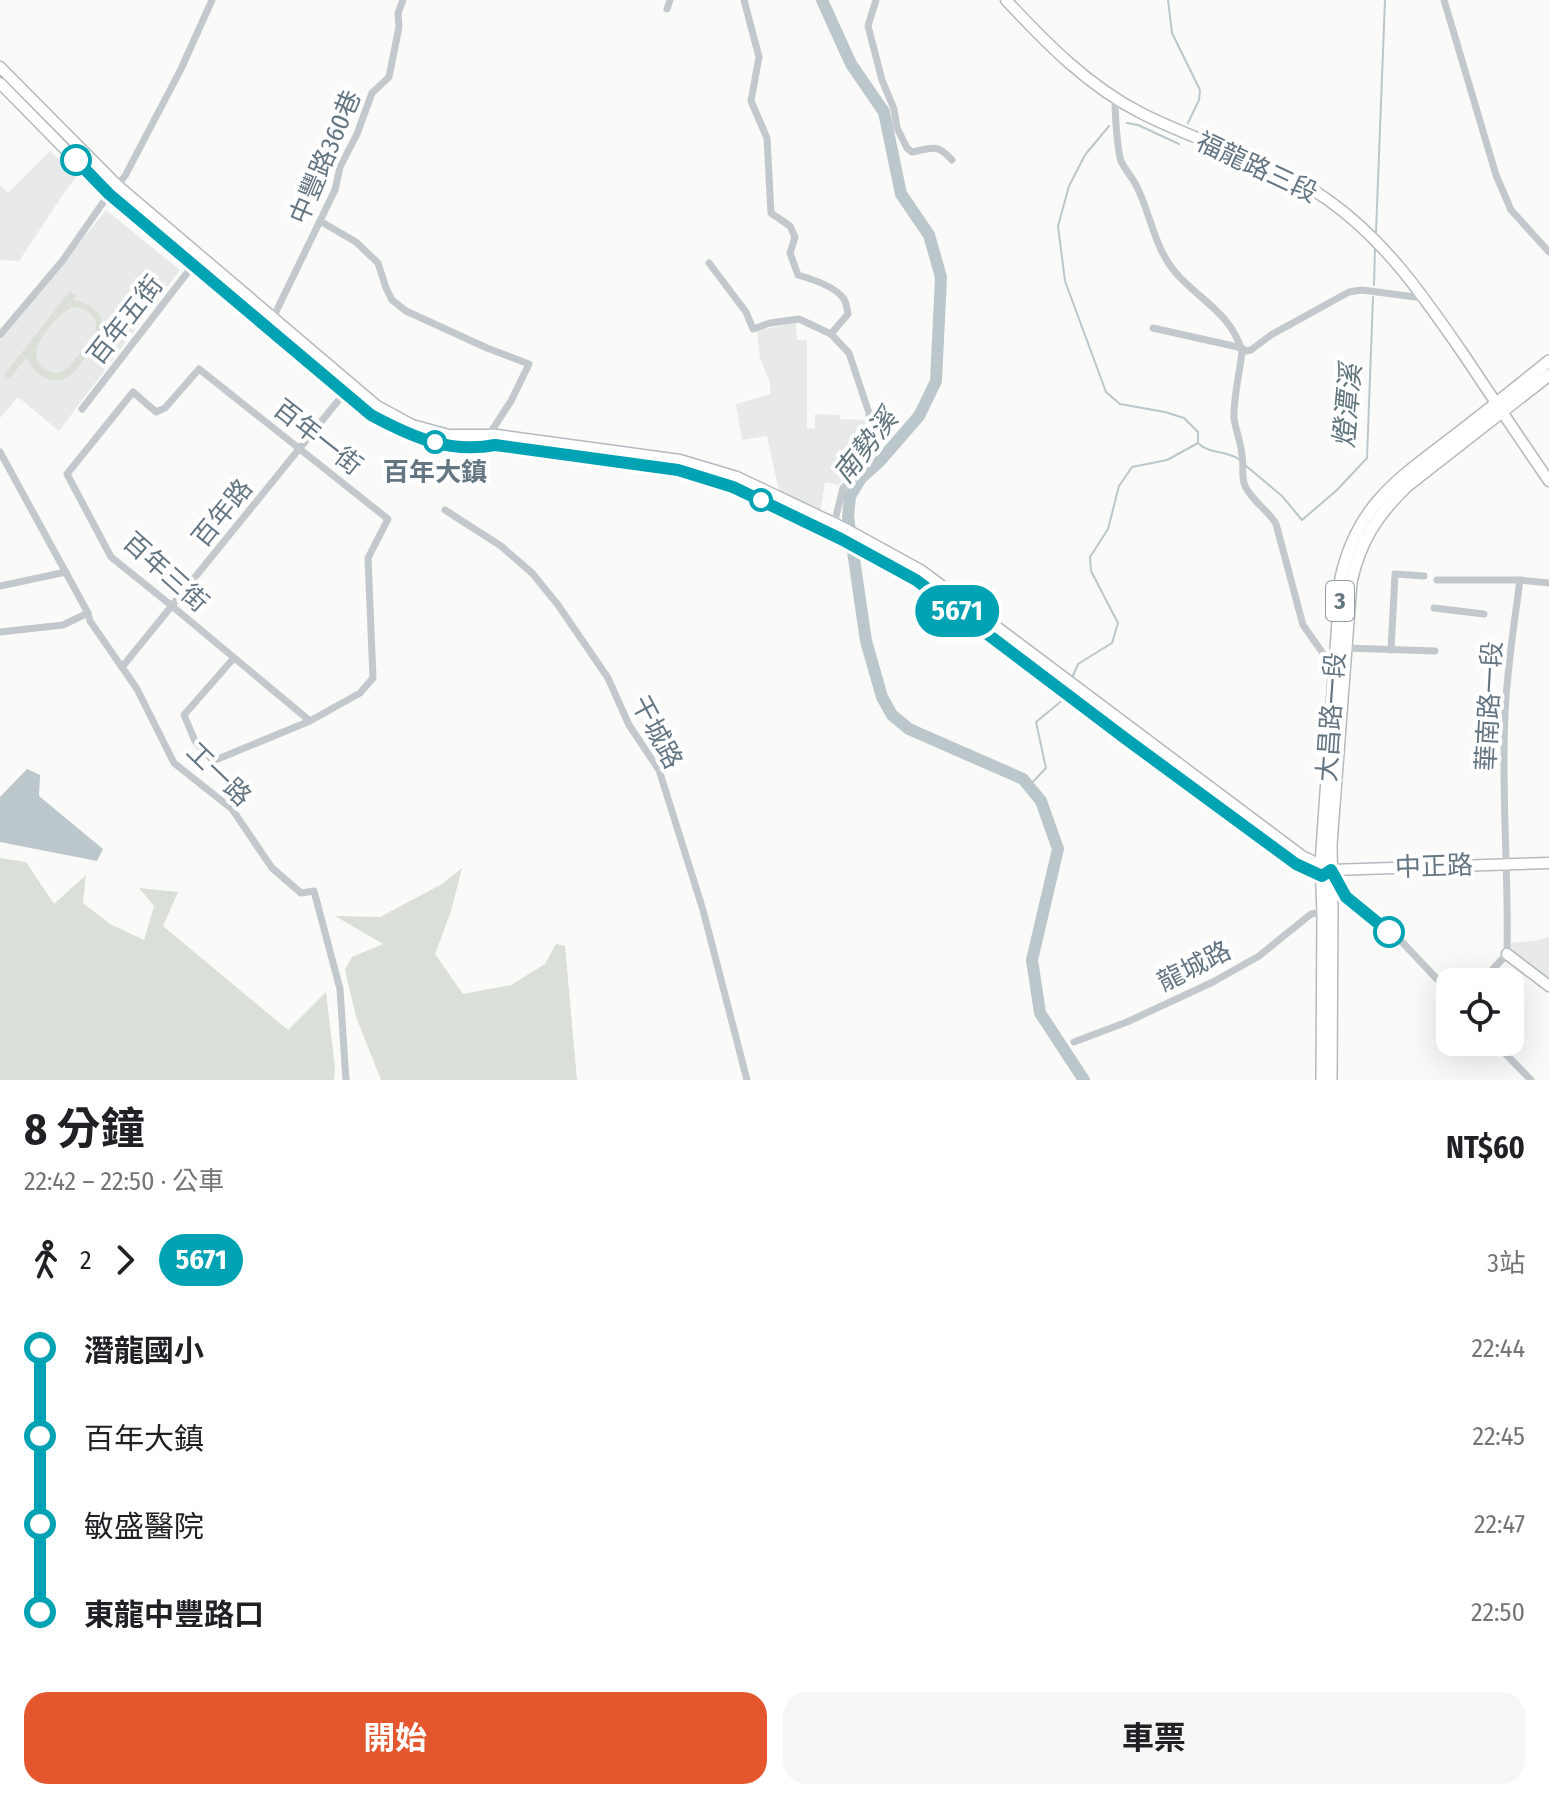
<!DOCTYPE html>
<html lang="zh-TW">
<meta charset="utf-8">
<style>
body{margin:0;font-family:"Fira Sans Condensed","Noto Sans TC",sans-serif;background:#f6f6f6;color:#202124;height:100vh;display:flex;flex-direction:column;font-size:30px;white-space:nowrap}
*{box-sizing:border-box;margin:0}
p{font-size:26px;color:#757577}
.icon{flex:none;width:44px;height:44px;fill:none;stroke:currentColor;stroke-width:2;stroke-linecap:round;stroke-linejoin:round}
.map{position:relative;height:1080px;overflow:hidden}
.side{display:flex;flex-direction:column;background:#fff;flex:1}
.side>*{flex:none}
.badge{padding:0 16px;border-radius:26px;font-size:28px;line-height:52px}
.fabs{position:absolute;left:1436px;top:968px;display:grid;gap:16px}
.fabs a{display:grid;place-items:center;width:88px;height:88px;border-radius:16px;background:#fff;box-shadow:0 8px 32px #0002;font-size:40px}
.map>.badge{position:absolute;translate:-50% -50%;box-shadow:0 0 0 4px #fff}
.legs{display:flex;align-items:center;gap:12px;height:88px;padding:0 24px;font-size:26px}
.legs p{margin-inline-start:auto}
.head{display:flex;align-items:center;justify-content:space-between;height:136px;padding:0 24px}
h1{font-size:44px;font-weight:700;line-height:60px}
.cta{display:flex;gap:16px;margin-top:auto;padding:16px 24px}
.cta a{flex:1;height:92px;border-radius:24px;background:#e4572e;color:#fff;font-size:32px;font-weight:700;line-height:92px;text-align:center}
.cta a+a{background:#f6f6f6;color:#202124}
ul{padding:0 24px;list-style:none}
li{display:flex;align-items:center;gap:28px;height:88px;font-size:30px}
li i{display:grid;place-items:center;width:12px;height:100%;margin:0 10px;background:currentColor}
li i::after{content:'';width:20px;height:20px;margin:-10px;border:6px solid;border-radius:50%;background:#fff}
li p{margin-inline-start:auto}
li:first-child i{background:linear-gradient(#0000 50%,currentColor 0)}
li:last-child i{background:linear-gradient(currentColor 50%,#0000 0)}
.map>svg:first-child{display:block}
.built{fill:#e8e9e9}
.green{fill:#dadfd7;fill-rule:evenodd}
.water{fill:#bbc7cb}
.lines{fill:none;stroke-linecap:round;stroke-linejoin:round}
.stream{stroke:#bbc7cb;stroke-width:2}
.river{stroke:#bbc7cb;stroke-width:12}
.secondary-casing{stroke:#b3babf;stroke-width:13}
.primary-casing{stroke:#b5babe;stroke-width:14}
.street{stroke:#c3c8cc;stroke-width:7}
.secondary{stroke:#fff;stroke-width:10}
.primary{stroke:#fff;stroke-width:11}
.line-1-casing{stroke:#fff;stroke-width:18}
.line-1{stroke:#00a3b4;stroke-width:12}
.stop-1-dot{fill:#fff;stroke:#00a3b4;stroke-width:4}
.labels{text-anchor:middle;stroke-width:8;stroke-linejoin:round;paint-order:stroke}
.shield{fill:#fff;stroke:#939fa8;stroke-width:2}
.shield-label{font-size:24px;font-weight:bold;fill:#657683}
.street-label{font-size:26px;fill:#657683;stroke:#fff}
.stop-label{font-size:26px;font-weight:bold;fill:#657683;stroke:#fff}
.water-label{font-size:28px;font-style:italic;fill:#60757c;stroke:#fff}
</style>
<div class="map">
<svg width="1549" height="1080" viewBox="0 0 1549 1080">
<rect width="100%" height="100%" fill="#fafaf8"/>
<!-- built -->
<g class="built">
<polygon points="50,151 77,177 68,187 19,261 0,260 0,185 8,193"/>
<polygon points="106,210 180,270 59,431 18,397 0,418 0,341"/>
<polygon points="796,322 797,340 807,340 807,429 815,428 815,414 839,415 840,419 867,420 867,453 854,454 848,451 840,465 847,468 839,485 825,482 820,513 779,491 767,436 742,440 736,404 771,394 769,379 760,359 757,331"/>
<polygon points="1549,937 1549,982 1510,952 1510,943 1533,941"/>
</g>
<!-- green -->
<g class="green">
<path d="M70,291L76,296L73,300C90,302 107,315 101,334C99,342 92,349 87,355C81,363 75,373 66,378C49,386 32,372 27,357L9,379L4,375ZM72,307C87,307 102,318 94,335C90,342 83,349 78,355C73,362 68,370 60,372C54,374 46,371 42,367C23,351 57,315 72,307Z"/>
<polygon points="0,858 26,862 54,904 86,875 83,903 110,924 144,940 154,906 139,888 178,892 163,926 288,1030 326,992 335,1068 334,1080 0,1080"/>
<polygon points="462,868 451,911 435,954 463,994 511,985 545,964 556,944 565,946 577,1080 381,1080 356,1017 345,970 352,957 383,944 335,916 380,917 442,884"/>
</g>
<!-- water -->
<polygon class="water" points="27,769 40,775 39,796 103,849 97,861 0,842 0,797"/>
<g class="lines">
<!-- stream -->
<g class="stream">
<polyline points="1168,0 1172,33 1200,90 1199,100 1188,123"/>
<polyline points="1127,123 1138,125 1179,144"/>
<polyline points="1109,126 1085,155 1069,186 1058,226 1065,281 1106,392 1120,404 1165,412 1184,418 1198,432 1198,442"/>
<polyline points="1376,232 1385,0"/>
<polyline points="1374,285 1375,248"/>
<polyline points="1245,465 1282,496 1302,520 1337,490 1367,458 1373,297"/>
<path d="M1072,678L1078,664L1112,643L1118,623L1091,571L1090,557L1108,529L1119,486L1132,467L1167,460L1198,443C1210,455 1228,450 1240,460"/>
<polyline points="1029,786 1046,768 1036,722 1064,699"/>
</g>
<!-- river -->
<polyline class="river" points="822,0 851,64 884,112 901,194 929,235 941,277 936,381 919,416 879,462 861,478 850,496 848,517 866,641 882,697 892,715 909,729 1023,779 1041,801 1058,849 1032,960 1040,1013 1084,1080"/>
<defs>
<g id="secondary">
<path d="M1006,0C1046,43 1088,86 1141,113C1201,144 1273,161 1328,200C1386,241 1424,297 1464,355C1492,397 1520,439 1549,481"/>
<polyline points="0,67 117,185 377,406 412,425 449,435 497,435 680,460 737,477 842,527 922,571 1302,856 1331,870 1549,863"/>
<path d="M0,83L109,194L371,415C410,436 449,454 495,445L678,470L733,487L841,539L916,580L1126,739L1296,864L1322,876L1326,873"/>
<polyline points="1507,954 1549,986"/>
</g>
<g id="primary">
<path d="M1322,1080L1323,912L1321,864L1341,578C1357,504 1401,477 1457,434C1488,410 1518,386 1549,361"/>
<path d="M1331,1080L1332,903L1331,844L1351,582C1360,541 1377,515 1407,486L1549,375"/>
</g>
</defs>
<!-- secondary casing -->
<use href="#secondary" class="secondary-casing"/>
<!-- primary casing -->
<use href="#primary" class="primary-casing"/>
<!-- street -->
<g class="street">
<path d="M744,0L759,57L751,101L767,138L771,213L790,226L795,237L790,253L798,275C812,279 838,287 845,301C847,305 847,310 848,314L831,334"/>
<path d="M876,0L868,26L882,80L894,109L897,128L907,148L912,152C933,148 937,143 952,160"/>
<polyline points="1444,0 1496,175 1511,210 1549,252"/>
<polyline points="667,9 670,0"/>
<path d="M1115,99C1115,112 1117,149 1121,161C1125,170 1133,178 1137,187C1151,215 1154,247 1175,272C1199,300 1230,312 1242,351C1240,372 1233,399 1234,419C1236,431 1241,443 1242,455C1244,465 1241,477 1245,486C1252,501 1268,510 1276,524L1303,625L1334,669"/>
<polyline points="320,221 356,242 378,263 386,288 392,300 406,311 487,348 529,364 511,401 489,435"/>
<polyline points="709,263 746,312 753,329 770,323 799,319 831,334 849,353 869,413 870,458 843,488 833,528"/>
<polyline points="271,322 335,190 340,167 357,134 372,93 389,77 399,27 398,13 403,0"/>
<polyline points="1153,328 1242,348 1246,351 1251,350 1271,335 1349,292 1362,290 1423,298"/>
<polyline points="0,335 63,260 109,194 125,176 181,69 212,0"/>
<polyline points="82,409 194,264"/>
<polyline points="0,452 88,613 90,621 137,689 174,763 232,809 272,868 301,893 314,891 340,989 346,1080"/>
<polyline points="445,510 501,546 532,573 558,605 608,678 629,725 659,770 703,910 747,1080"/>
<polyline points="1437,580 1520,580 1549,583"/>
<polyline points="0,586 66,572"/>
<polyline points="1434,608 1484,614"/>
<polyline points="0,632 63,625 88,613"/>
<polyline points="1346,648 1435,651"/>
<polyline points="1391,650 1395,574 1424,576"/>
<polyline points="233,659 184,715 195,741 213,761 310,721 360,693 373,678 368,558 388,519 199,369 165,408 156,412 133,392 67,474 111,557 172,606 310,721"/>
<polyline points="123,666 346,391"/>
<polyline points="1334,875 1346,897 1403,943 1450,993"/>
<path d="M1481,982L1507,954C1509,874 1501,794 1505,714C1507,669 1514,625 1520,580"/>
<polyline points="1074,1042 1127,1022 1213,982 1259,956 1311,914 1323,912"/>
<polyline points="1494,1042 1531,1080"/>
</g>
<!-- secondary -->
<use href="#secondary" class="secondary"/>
<!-- primary -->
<use href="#primary" class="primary"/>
</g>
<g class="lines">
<defs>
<path id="line-1" d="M76,160L109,194L371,415C410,436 449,454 495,445L678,470L733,487L841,539L916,580L1126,739L1296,864L1322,876L1331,870L1346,897L1389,932"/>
</defs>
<!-- line-1 casing -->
<use href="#line-1" class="line-1-casing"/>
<!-- line-1 -->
<use href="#line-1" class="line-1"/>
</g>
<!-- markers -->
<g class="stop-1-dot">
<circle cx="76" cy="160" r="14"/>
<circle cx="435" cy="442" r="10"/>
<circle cx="761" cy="500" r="10"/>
<circle cx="1389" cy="932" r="14"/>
</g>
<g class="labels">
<!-- shield labels -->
<rect class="shield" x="1326" y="581" width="28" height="40" rx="6"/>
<g class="shield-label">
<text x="1340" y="609">3</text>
</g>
<!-- street labels -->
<g class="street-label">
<text transform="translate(325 157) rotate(-67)" y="9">中豐路360巷</text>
<text transform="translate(1257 167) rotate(25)" y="9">福龍路三段</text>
<text transform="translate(125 320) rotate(-52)" y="9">百年五街</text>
<text transform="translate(318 437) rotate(38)" y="9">百年一街</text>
<text transform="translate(222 513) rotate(-51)" y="9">百年路</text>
<text transform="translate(166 572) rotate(42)" y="9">百年三街</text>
<text transform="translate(1489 706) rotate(-87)" y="9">華南路一段</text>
<text transform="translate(1331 717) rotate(-86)" y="9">大昌路一段</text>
<text transform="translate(657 732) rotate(62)" y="9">干城路</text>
<text transform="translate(219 774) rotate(44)" y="9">工一路</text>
<text transform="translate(1434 866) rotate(-2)" y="9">中正路</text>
<text transform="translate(1194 966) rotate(-27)" y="9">龍城路</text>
</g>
<!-- stop labels -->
<g class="stop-label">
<text x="435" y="481">百年大鎮</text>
</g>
<!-- water labels -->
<g class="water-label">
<text transform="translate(1347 406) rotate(-85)" y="10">燈潭溪</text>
<text transform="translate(865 446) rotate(-52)" y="10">南勢溪</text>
</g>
</g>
</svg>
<div class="fabs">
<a><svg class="icon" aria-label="locate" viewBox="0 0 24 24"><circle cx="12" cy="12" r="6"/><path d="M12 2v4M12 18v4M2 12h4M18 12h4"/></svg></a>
</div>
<b class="badge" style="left:957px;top:611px;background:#00a3b4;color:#fff">5671</b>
</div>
<section class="side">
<div class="head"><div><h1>8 分鐘</h1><p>22:42 – 22:50 · 公車</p></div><b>NT$60</b></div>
<div class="legs"><svg class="icon" aria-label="walk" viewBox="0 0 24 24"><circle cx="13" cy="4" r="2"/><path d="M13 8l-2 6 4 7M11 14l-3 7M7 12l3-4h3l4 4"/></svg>2<svg class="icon" aria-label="forward" viewBox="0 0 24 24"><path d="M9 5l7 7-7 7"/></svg><b class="badge" style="background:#00a3b4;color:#fff">5671</b><p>3站</p></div>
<ul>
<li><i style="color:#00a3b4"></i><b>潛龍國小</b><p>22:44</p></li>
<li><i style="color:#00a3b4"></i><span>百年大鎮</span><p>22:45</p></li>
<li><i style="color:#00a3b4"></i><span>敏盛醫院</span><p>22:47</p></li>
<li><i style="color:#00a3b4"></i><b>東龍中豐路口</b><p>22:50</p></li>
</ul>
<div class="cta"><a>開始</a><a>車票</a></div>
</section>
